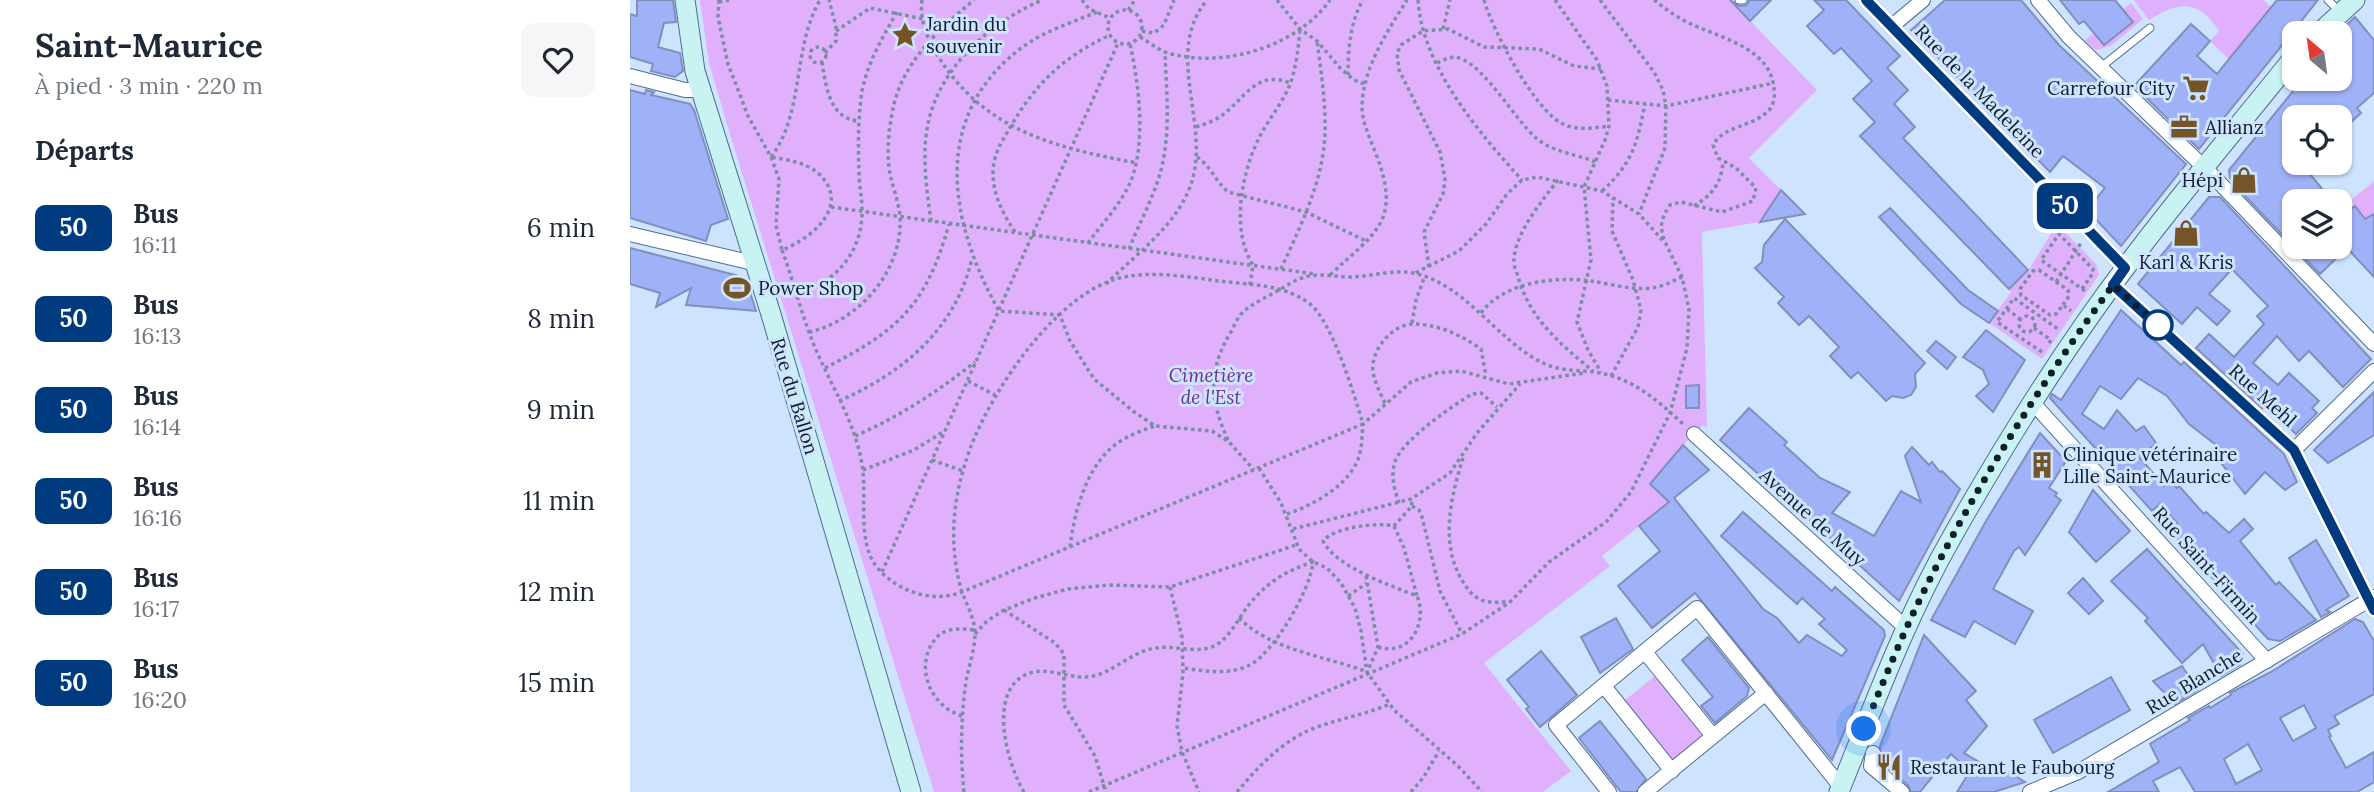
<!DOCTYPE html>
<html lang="fr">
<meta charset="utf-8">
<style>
body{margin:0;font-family:Lora,serif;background:#f6f6f7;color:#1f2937;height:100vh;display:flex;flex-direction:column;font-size:26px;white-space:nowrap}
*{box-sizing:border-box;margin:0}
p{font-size:23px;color:#747a83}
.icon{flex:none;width:38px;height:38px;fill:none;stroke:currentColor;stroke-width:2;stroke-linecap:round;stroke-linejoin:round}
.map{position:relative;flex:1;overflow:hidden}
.sheet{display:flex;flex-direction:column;background:#fff;width:630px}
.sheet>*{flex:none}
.badge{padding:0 14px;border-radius:10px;font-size:24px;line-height:46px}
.needle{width:46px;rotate:331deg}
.fabs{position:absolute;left:1652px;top:21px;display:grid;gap:14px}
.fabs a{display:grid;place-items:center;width:70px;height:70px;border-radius:14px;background:#fff;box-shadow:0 2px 5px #0004;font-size:35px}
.you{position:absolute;width:35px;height:35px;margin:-18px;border:5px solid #fff;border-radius:50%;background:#1a73e8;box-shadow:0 0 0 10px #1a73e833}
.map>.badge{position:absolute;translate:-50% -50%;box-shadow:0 0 0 4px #fff}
h2{padding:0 35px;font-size:26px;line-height:63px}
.round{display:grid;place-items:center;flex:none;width:74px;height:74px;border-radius:14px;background:#f6f6f7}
.overview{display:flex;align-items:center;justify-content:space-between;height:119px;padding:0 35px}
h1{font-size:33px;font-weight:800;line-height:52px}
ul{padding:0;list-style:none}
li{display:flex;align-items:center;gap:21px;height:91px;padding:0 35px}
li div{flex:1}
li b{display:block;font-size:26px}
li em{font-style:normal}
li .badge{min-width:77px;font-weight:700;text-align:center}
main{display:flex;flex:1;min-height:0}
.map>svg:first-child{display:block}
.green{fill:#e1b0fc}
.building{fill:#a0b2f7;stroke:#828fbc;stroke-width:2;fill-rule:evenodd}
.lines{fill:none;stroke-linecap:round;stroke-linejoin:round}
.lane-casing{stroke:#4d6d93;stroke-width:9}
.street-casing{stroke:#4d6d93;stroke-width:16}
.secondary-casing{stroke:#4d6d93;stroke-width:21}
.path{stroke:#7b8da2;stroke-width:3.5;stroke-dasharray:3.5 3.5;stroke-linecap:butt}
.lane{stroke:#fff;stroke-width:7}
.street{stroke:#fff;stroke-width:14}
.secondary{stroke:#c9f3f2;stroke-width:19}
.line-casing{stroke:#fff;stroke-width:16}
.line{stroke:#003b80;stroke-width:10}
.walk{stroke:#101d2c;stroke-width:7;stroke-dasharray:0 12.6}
.stop-dot{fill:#fff;stroke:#003b80;stroke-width:3.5}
.labels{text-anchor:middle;stroke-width:6;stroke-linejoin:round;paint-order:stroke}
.poi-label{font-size:19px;fill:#101d2c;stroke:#cee4fe;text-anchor:start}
.street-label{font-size:19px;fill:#101d2c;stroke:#cee4fe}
.park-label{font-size:19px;font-style:italic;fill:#6f2f8e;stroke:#cee4fe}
</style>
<main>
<section class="sheet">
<div class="overview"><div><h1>Saint-Maurice</h1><p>À pied · 3 min · 220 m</p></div><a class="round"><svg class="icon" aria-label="heart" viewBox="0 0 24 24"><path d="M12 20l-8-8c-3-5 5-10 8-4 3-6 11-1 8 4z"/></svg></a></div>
<h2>Départs</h2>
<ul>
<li><span class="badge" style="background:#003b80;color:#fff">50</span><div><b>Bus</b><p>16:11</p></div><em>6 min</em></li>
<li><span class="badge" style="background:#003b80;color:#fff">50</span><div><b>Bus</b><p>16:13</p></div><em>8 min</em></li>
<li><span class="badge" style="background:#003b80;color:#fff">50</span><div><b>Bus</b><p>16:14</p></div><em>9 min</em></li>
<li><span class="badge" style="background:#003b80;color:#fff">50</span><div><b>Bus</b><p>16:16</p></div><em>11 min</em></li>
<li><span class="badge" style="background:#003b80;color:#fff">50</span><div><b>Bus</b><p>16:17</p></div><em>12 min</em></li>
<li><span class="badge" style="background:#003b80;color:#fff">50</span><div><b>Bus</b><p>16:20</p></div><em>15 min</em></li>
</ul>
</section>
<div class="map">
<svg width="1744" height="792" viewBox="0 0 1744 792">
<rect width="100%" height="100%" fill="#cee4fe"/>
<!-- green -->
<g class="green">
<polygon points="70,0 1100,0 1187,90 1119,158 1175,214 1072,232 1077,428 1073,425 1053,445 1079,470 972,556 980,566 854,663 941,771 913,792 304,792 99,131 79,63"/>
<path d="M1504,0H1634L1641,7L1599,59L1580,41L1589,31C1569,0 1550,0 1519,20Z"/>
<polygon points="1501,3 1513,19 1481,46 1466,50 1454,41 1464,33 1474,45 1503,22 1493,9"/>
<polygon points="1744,181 1744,214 1735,219 1721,200"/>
<polygon points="1427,224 1466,264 1469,275 1412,359 1359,323 1381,292 1379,289 1398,271"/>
<polygon points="1036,667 1087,730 1034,772 983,710"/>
</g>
<!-- building -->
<g class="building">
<polygon points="7,0 43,0 46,22 34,23 28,47 50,53 53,71 45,77 21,71 23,64 0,57 0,14 7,16"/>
<polygon points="1100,0 1109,6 1117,5 1119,0 1141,0 1120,21"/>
<polygon points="1184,0 1216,0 1270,56 1257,68 1278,90 1264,104 1285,127 1273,138 1398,270 1379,289 1230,136 1245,122 1223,99 1242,81 1211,48 1204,54 1177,26 1194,10"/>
<polygon points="1315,0 1391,0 1429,45 1556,164 1491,246 1457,210 1475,188 1433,156 1420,172 1281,30"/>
<polygon points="1430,0 1485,0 1503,22 1474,45 1454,21 1449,24"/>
<polygon points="1647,0 1688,0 1569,149 1504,86 1561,24 1580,41 1567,56 1587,74"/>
<polygon points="1725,17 1744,40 1744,93 1727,108 1731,113 1720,123 1714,116 1664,117 1664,163 1671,163 1694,191 1684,201 1664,201 1664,247 1710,247 1710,217 1725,206 1735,219 1744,214 1744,277 1717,248 1690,274 1617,198 1600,178 1599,170 1673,79 1710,79 1710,31"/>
<polygon points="0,90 15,94 16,90 24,92 21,95 60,104 64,110 98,219 81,225 76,241 0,218"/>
<polygon points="1151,190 1175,214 1130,222"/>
<polygon points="1579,197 1590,197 1741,359 1713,387 1679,351 1669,361 1647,336 1623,363 1648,385 1659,373 1689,401 1682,408 1687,413 1666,434 1629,399 1633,409 1566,348 1579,334 1604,357 1634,324 1627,316 1638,306 1602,269 1579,294 1600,311 1587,325 1567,307 1552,324 1508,284"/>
<polygon points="1260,208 1338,290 1368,311 1359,323 1331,304 1249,217"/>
<polygon points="1155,219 1295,363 1285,374 1286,387 1281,395 1273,398 1262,396 1256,401 1228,372 1221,378 1200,356 1209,347 1179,316 1169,325 1148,303 1154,297 1125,268 1132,262 1134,245"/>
<polygon points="0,248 109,276 117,283 126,311 56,305 61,288 26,307 30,293 0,284"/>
<polygon points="1491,310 1551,365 1554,362 1654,454 1667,482 1655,490 1635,472 1615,494 1588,459 1595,452 1559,424 1537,396 1508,378 1491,399 1470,386 1452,414 1474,429 1487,410 1506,431 1514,426 1526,443 1510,458 1534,486 1540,481 1547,488 1549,486 1574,514 1576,512 1599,533 1614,519 1623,529 1610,541 1646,585 1649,582 1686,620 1650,641 1638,639 1539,530 1547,523 1530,504 1522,511 1420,398 1422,394 1431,400"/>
<polygon points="1356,330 1395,360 1363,412 1346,396 1359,384 1353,370 1333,357"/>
<polygon points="1306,341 1326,357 1317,369 1297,351"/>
<polygon points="1069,385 1069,408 1056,408 1056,386"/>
<polygon points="1744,392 1744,435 1698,463 1684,450"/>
<polygon points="1119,408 1157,442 1154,445 1190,478 1220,492 1202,513 1244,536 1271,491 1291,502 1275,456 1282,447 1299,465 1302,462 1310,472 1312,471 1330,489 1269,601 1164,506 1167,504 1138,479 1136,481 1090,440"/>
<polygon points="1410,433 1436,461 1419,488 1427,493 1425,496 1431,500 1395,555 1389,547 1384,551 1363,589 1403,611 1385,644 1344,621 1335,637 1301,620 1356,521"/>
<polygon points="1053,445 1079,470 1044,498 1133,609 1147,618 1169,643 1177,635 1212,656 1217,650 1189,624 1195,619 1172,598 1167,604 1091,536 1113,512 1202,591 1205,587 1254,630 1255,636 1202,760 1065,593 1022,628 988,586 1030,551 1009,526 1039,502 1020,484"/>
<polygon points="1463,490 1500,531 1466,562 1439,532"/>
<polygon points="1686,540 1719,596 1696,610 1700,612 1691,617 1659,558"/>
<polygon points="1517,549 1613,654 1611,664 1591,676 1573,644 1552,663 1515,621 1518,618 1481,581"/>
<polygon points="1453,578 1473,601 1459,614 1438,593"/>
<polygon points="986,618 1003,649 970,673 951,637"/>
<path d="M1725,619L1733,622L1744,641V694L1704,716L1709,724L1698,730L1701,736L1699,737L1716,768L1744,752V782L1727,792H1565L1550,767L1523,781L1529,792H1478L1529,762L1520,744L1560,720L1558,718L1579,706L1580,708L1601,695L1600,693L1641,672ZM1674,705L1686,728L1663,741L1650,718ZM1618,744L1632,770L1606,784L1594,759Z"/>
<polygon points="1294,635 1346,691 1336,700 1357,726 1334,753 1358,767 1362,762 1395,782 1364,792 1327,792 1340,771 1321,754 1290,792 1281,792 1278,785 1251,762 1250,746"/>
<polygon points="1078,637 1119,688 1117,696 1085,723 1071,706 1083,697 1052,660"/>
<polygon points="911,651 947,695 910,727 896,709 899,707 877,680"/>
<polygon points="1552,666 1568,690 1545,704 1523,681"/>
<polygon points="1481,677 1500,710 1423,753 1404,720"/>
<polygon points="970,721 1016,779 1006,792 991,792 949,738"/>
</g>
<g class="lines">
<defs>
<g id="lane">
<polyline points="1109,0 1113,0"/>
<polyline points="1698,0 1703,5"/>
<polyline points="1471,67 1520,28"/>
</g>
<g id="street">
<polyline points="1236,0 1495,268"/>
<polyline points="1408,0 1439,37 1583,176 1744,344"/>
<polyline points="1262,26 1293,0"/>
<polyline points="0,76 55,90 71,90"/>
<polyline points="0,234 123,263"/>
<polyline points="1483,285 1664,450 1744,610"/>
<polyline points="1403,403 1637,661"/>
<polyline points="1064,434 1276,628"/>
<polyline points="1664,450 1744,371"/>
<polyline points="1015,652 1083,736"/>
<polyline points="974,686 1042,771"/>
<polyline points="1243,753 1241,766 1272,792"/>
<polyline points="979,792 926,725 1067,608 1211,787"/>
<polyline points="1015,792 1136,693"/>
<polyline points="1400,792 1448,772 1744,597"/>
</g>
<g id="secondary">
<polyline points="55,0 65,71 140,311 281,792"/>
<polyline points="1689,33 1725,0"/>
<path d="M1209,792C1244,705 1276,617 1323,535C1378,438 1439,340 1508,251C1558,185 1612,122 1664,57"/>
</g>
</defs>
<!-- lane casing -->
<use href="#lane" class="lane-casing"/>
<!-- street casing -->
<use href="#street" class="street-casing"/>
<!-- secondary casing -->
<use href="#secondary" class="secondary-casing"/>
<!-- path -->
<g class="path">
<path d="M89,0L88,17L98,64L118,116L141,157L149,179L146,225L152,250C181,239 223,205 188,173C175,162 157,160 141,157"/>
<path d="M292,0C289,20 298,40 308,56C354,131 427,148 507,163"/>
<polyline points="452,0 459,9 480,18"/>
<polyline points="647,0 670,29 687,41 711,69 724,80 735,84"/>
<path d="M788,0C792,66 849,133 892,180"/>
<path d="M854,0C863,31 903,107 931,123C945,131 964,128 979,126"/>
<polyline points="925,0 967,60 977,86 979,126 975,140 954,187 961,260 947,322 958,350 971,372"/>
<polyline points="970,0 1024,72 1033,90 1036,106 1035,148 1009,214"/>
<path d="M1024,0C1034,8 1044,15 1055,21C1085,37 1141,46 1144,89C1145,95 1144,104 1140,109C1124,128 1095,124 1083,145L1088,158L1106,168L1126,188L1123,201L1092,212L1051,202L1040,205C1031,218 1029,227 1035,242"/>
<polyline points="89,2 99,0"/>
<circle cx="495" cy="27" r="17"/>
<polyline points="498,10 505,0"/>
<path d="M467,12C443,22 415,31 394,46C299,115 319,222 369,311L430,315L440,341L464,379L503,411L525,426L582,431L599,442L624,470"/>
<polyline points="813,29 820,0"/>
<polyline points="206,31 240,8 293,19"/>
<polyline points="512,31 524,33 534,25 544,0"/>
<path d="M510,37C519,42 528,50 538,53C592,69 667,47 700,0"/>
<circle cx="188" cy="55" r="8"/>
<polyline points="195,53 206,41 206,27 199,0"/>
<path d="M192,62C196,86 199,119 229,121"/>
<path d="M807,63C815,59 823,55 832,59C857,70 884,118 906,138C922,152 946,154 966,162"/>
<path d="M718,75C718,50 720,22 733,0"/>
<polyline points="978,100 1036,106 1144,83"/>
<path d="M566,127C575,124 584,121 591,116C615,99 626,69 660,83"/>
<path d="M141,157C175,112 162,48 190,0"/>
<path d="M567,157C581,166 585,181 598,192L676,212L736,241"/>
<path d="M928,180C912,201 885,233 884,260C883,264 886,271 888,276C898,317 931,345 963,371"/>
<path d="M972,191C1003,163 1007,143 1015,104"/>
<path d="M1064,206C1083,194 1091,184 1093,162"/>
<polyline points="201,207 685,274"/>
<path d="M301,221C297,192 292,158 297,129C307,69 359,23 412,0"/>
<path d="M385,232C373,214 363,195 363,173C363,153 373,140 382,124C408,81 435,56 480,35"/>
<path d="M458,243C472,224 489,206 499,185C517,147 509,84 500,44"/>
<path d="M499,249C511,219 529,188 534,156C540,122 536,86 535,52"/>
<path d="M152,250C162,277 169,305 179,332C195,378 228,422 233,472C236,500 228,542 246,566C265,591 303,604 332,592L733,424C725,397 702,321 680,304C654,284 621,285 589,281C559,277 525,271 494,277C428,290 362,390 340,449C323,496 318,541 331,589C336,604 345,618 345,634C345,649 339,666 336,681C331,718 330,755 334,792"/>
<polyline points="799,267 794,232 813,194 815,179 810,152 769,70 767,53 771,45 793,31 818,29 854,47 909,49 944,66 971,69"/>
<path d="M651,269C670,227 693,182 695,134C696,103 691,72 687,41"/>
<path d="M700,275C746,232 772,221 746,154C740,138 733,125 732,108C732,69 757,32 777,0"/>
<polyline points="1426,282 1451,243"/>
<path d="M476,284C506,254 544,228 560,187C583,126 532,54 577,0"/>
<path d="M620,285L623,265C601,231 611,175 628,140C636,123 648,109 656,93C666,74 668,50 670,29"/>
<polyline points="1452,289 1463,273 1463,269 1429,234 1411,260 1455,291 1453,292"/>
<path d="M169,293C207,282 233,250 232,210C232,197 229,185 229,172C228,145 228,118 232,91C238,62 252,38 267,12"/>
<polyline points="1433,305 1439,296 1438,290 1409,270 1403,271 1390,289 1391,295 1420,315 1426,314 1433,305 1441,311"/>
<polyline points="1377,309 1390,319"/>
<path d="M851,313C874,282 925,276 961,281C982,284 1006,292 1027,287C1035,286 1044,280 1052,277"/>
<circle cx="1397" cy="324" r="8"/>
<polyline points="782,323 786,300 794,278"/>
<polyline points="1404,328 1421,340 1419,343"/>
<path d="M179,332C229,321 274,270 270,215C268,201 263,187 260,174C256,151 259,126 264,104C275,60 310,28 344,0"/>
<polyline points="1412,352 1367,322 1384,298 1428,329"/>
<path d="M195,368C269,330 296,306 319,224"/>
<polyline points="981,376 1008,327 1011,310 1003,280 982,231 983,198"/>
<polyline points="338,381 365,395"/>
<path d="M209,401C273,373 326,329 342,258"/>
<path d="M755,403C750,393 745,383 743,372C740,350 763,323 785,324C810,325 831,335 851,349L856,376"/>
<path d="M225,436C269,417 307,392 345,362"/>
<path d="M598,440C579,399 578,369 602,330C605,324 608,317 613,312C623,303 637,297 649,290C657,286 664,280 672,278C689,272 703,277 720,277C741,277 761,269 783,273C835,283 867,341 913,363C929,371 947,370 964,372C1002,377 1027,400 1054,425"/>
<path d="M833,458C820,499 809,547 835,585C839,591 844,597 851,600C859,603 869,602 878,602"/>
<polyline points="302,460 333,471"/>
<polyline points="629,468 651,503 669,549 683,562 697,568 711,583 725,608 731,631 737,672 764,710 828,766 852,792"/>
<polyline points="233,470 284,450 313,432"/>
<path d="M769,503C764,489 760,473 766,459C776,438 822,406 842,394L851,393L867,407"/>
<polyline points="782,506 789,510 792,517 810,591 832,634"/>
<path d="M657,514C683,505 719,486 729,457C732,447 732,435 733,424L781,382L807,373L831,371L879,384L954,373"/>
<path d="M764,526L774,548L787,596C760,585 707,568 693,541C704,527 748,522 764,526L782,506L781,499"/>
<polyline points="663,529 781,499 820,473 847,433 890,384"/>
<path d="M440,547C444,513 455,472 481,448C494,437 510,431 525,426"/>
<polyline points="252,572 488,43"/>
<polyline points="736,576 748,647 738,670"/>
<polyline points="540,587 552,637 553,673 547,726 552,752 569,792"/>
<polyline points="718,596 737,583"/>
<polyline points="374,610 425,643 434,654 434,705 465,756 476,792"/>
<path d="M609,618C641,650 694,656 735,671"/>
<polyline points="345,634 357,621 374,610 405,598 438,589 479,585 540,587 666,545"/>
<path d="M748,647C780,657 798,623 787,596"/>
<path d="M332,716C303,707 286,673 301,645C305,639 309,633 317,631C325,628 335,629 344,630"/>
<path d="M394,792C378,766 357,694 395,675C416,664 440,681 463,676C486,671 502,651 526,648C544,645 566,654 584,646C599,639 608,619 618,606C636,583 655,571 683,562C681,589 643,655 618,666C598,675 573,671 553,668"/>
<polyline points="459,792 832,634 880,602 919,562 976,522 1001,492 1040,413 1057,348 1059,309 1052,277 1036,244 1009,214 972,191 907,177 892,180 877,194 856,224 829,251 785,273"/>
<path d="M607,792C628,767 651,742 682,729C707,719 734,715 760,704"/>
<polyline points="781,792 793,778 809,751"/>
</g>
<!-- lane -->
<use href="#lane" class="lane"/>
<!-- street -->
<use href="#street" class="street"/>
<!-- secondary -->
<use href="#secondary" class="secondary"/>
</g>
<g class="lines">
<defs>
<polyline id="line" points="1236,0 1495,268 1483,285 1664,450 1744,610"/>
</defs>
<!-- line casing -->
<use href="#line" class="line-casing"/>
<!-- line -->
<use href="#line" class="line"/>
<!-- walk -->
<path class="walk" d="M1234,729C1252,685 1270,640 1291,597C1343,491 1413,380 1483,285L1528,325"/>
</g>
<!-- icons -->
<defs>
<symbol id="sight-bare" viewBox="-9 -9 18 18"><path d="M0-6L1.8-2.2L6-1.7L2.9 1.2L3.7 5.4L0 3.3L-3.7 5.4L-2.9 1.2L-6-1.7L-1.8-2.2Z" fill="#74552a" stroke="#cee4fe" stroke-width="2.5" paint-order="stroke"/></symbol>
<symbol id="supermarket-bare" viewBox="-9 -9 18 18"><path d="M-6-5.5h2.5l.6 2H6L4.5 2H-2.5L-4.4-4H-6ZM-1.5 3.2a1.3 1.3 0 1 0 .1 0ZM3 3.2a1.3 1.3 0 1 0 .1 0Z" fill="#74552a" stroke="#cee4fe" stroke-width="2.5" paint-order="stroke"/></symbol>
<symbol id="office-bare" viewBox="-9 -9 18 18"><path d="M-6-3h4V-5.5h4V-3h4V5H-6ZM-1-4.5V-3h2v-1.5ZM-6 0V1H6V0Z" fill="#74552a" stroke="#cee4fe" stroke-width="2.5" paint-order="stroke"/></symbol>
<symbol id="shop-bare" viewBox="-9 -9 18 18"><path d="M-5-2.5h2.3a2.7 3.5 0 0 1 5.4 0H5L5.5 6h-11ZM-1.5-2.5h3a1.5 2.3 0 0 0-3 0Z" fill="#74552a" stroke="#cee4fe" stroke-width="2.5" paint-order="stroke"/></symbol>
<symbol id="stadium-bare" viewBox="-9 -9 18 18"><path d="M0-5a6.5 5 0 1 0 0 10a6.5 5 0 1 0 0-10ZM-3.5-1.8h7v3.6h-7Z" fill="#74552a" stroke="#cee4fe" stroke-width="2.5" paint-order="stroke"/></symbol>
<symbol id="building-bare" viewBox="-9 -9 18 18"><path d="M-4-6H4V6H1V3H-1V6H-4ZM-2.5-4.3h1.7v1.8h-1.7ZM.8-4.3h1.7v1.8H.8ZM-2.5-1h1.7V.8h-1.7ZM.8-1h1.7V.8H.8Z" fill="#74552a" stroke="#cee4fe" stroke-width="2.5" paint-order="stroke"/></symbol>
<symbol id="restaurant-bare" viewBox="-9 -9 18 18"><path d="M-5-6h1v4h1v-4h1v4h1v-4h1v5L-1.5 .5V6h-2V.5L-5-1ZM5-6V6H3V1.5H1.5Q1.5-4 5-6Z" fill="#74552a" stroke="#cee4fe" stroke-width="2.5" paint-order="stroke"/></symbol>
</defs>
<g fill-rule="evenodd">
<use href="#sight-bare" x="256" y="16" width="38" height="38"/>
<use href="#supermarket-bare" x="1547" y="69" width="38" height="38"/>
<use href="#office-bare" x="1535" y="108" width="38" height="38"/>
<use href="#shop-bare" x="1595" y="161" width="38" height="38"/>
<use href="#shop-bare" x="1537" y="214" width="38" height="38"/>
<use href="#stadium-bare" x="88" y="269" width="38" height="38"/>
<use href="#building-bare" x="1393" y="446" width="38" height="38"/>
<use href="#restaurant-bare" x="1240" y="748" width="38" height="38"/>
</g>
<!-- markers -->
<circle class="stop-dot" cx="1528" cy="325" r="14"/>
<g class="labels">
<!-- poi labels -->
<g class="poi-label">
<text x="296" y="31">Jardin du<tspan x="296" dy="22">souvenir</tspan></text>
<text x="1545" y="95" text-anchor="end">Carrefour City</text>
<text x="1575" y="134">Allianz</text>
<text x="1593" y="187" text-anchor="end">Hépi</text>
<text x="1556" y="269" text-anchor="middle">Karl &amp; Kris</text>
<text x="128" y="295">Power Shop</text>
<text x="1433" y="461">Clinique vétérinaire<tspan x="1433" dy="22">Lille Saint-Maurice</tspan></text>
<text x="1280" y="774">Restaurant le Faubourg</text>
</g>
<!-- street labels -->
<g class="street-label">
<text transform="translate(1350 91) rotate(46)" y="7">Rue de la Madeleine</text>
<text transform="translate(1633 395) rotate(42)" y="7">Rue Mehl</text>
<text transform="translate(165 396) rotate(73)" y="7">Rue du Ballon</text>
<text transform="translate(1183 517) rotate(42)" y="7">Avenue de Muy</text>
<text transform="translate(1577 565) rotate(48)" y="7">Rue Saint-Firmin</text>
<text transform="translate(1564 681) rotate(-31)" y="7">Rue Blanche</text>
</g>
<!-- park labels -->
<g class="park-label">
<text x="581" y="382">Cimetière<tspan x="581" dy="22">de l'Est</tspan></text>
</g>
</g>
</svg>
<div class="fabs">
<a><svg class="needle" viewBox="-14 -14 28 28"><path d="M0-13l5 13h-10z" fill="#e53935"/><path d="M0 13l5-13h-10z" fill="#747a83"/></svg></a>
<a><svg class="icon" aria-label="locate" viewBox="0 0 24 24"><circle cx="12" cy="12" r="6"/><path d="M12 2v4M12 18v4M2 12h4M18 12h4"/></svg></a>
<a><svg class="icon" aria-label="layers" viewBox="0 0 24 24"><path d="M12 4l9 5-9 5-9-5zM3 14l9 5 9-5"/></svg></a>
</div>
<div class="you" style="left:1234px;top:729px"></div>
<b class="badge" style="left:1435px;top:206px;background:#003b80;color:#fff">50</b>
</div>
</main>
